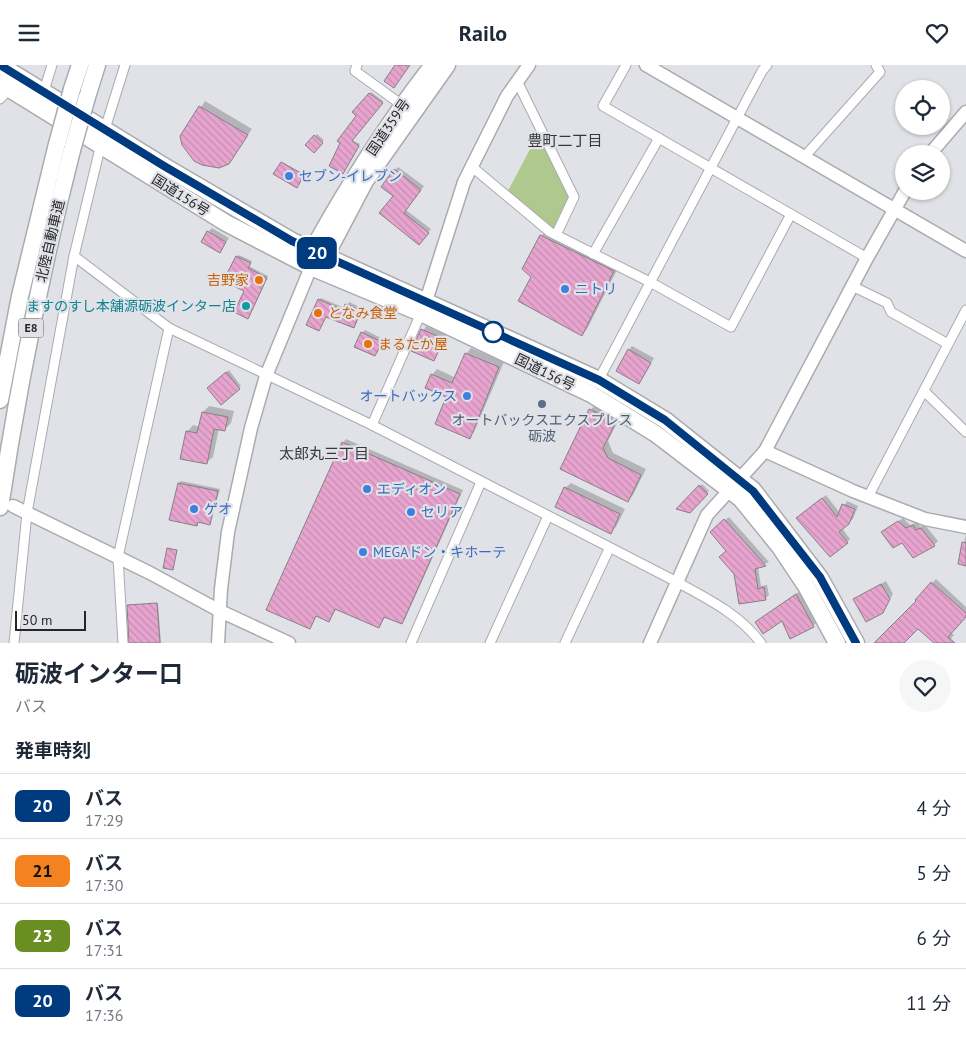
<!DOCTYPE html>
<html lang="ja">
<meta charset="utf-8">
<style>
body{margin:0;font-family:"PT Sans","Noto Sans JP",sans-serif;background:#f6f6f7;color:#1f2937;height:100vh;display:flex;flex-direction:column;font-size:19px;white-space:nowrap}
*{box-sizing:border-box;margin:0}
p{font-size:16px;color:#747a83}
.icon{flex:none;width:28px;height:28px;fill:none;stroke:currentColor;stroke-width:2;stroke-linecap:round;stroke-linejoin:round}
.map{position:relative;height:578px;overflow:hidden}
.details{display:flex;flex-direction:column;background:#fff;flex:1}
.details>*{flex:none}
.badge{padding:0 10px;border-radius:8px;font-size:18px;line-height:32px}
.buttons{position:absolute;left:895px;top:15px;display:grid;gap:10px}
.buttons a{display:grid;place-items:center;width:55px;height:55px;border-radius:50%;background:#fff;box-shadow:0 1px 4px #0004;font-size:25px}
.scale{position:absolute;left:15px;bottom:12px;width:71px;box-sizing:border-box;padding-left:5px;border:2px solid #272729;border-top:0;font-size:14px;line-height:18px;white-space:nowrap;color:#272729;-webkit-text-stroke:4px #e1e2e7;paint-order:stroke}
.map>.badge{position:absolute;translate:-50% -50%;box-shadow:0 0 0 2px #fff}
h2{padding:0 15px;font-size:19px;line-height:45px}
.round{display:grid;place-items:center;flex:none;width:52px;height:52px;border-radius:26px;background:#f6f6f7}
.summary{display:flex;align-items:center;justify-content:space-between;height:85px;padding:0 15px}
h1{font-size:24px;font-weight:700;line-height:38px}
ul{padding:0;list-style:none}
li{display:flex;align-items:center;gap:15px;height:65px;padding:0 15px;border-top:1px solid #e0e1e3}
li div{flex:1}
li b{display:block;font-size:19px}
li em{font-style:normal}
li .badge{min-width:55px;font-weight:700;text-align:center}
header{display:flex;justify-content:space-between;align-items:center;height:65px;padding:0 15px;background:#fff;font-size:22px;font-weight:700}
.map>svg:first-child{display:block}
.green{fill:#afc88d}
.shadow{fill:#0003}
.building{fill:url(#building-back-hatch);stroke:#858183}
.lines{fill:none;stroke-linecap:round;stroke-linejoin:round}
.street-casing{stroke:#aaabaf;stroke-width:11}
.secondary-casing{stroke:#aaabaf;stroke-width:15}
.highway-casing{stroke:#aaabaf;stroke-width:19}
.street{stroke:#fff;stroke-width:9}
.secondary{stroke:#fff;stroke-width:12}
.highway{stroke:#fff;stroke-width:16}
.highway-bridge-casing{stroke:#aaabaf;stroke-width:19;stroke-linecap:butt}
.highway-bridge{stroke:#fff;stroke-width:16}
.line-casing{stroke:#fff;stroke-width:11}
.line{stroke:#003b80;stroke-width:8}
.shop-dot{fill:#3f7fe0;stroke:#e1e2e7;stroke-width:2}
.food-dot{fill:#e8710a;stroke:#e1e2e7;stroke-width:2}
.culture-dot{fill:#0f9aa8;stroke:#e1e2e7;stroke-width:2}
.stop-dot{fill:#fff;stroke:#003b80;stroke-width:2.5}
.service-dot{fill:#5c6f8a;stroke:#e1e2e7;stroke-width:2}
.labels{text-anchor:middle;stroke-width:4.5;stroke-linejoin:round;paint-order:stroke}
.shield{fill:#e1e2e7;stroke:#5f5f62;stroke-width:1}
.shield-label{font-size:12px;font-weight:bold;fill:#272729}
.street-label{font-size:14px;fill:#272729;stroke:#e1e2e7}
.shop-label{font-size:14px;fill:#366cbe;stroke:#e1e2e7;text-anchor:start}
.food-label{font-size:14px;fill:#c56008;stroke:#e1e2e7;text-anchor:start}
.culture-label{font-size:14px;fill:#0d838f;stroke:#e1e2e7;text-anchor:end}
.service-label{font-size:14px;fill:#4e5e75;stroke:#e1e2e7}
.neighbourhood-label{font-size:15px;fill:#36373a;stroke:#e1e2e7}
</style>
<header><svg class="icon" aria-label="menu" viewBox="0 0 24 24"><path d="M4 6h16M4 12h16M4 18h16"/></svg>Railo<svg class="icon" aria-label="heart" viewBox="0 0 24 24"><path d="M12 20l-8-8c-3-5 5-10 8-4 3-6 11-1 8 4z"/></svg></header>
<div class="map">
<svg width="966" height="578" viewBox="0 0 966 578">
<defs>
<pattern id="building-back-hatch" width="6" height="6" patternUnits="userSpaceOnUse" patternTransform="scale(1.25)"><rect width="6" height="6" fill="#e7a4cf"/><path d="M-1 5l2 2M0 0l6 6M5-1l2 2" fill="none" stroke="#c68db2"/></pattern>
</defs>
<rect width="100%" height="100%" fill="#e1e2e7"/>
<!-- green -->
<polygon class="green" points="538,69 572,132 555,167 508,126"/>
<!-- shadow -->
<g class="shadow">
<polygon points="371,27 383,36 352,75 360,79 344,106 358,50 354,47"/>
<polygon points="205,36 252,64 229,98 182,72"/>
<polygon points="317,69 324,75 314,86 307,80"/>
<polygon points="282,97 304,109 297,120"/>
<polygon points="398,102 424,121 406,145 431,164 419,178 394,130 395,105"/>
<polygon points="212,163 229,173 220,186 208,167"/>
<polygon points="546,166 619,201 587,264 582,270 533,211 541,171"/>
<polygon points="239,190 252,196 249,201 268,211 250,250 237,192"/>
<polygon points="321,233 345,243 349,237 362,243 356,259 353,262 326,251 319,264 319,235"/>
<polygon points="426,261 447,270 433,295 413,285"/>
<polygon points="365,265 383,274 374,290 362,268"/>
<polygon points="632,281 654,293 639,317 629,285"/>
<polygon points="471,283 504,297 474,367 469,372 448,332 432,310 437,304 456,313 466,289"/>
<polygon points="229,305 241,321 221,338 208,323"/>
<polygon points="596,340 620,352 608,376 613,388 646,404 633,430 627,436 561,403 590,345"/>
<polygon points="209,341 234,346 231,358 225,364 219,363 213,392 206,398 187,367 193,360 200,362 203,347"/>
<polygon points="346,374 463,425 405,554 401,558 386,551 379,562 337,543 329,556 317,550 309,563 343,378"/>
<polygon points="181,416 220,424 210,458 199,456 197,460 179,418"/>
<polygon points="571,418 625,444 616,462 610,467 565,423"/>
<polygon points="702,419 709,426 689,446 678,443"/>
<polygon points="826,430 840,448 847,436 858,441 853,454 842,463 850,474 847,477 802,449"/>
<polygon points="729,452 769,497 758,502 761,521 767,520 769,530 765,533 735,508 727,486 715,463"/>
<polygon points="903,453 910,460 918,457 920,462 925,460 938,476 934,480 903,477 883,467"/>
<polygon points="966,469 966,500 959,498"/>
<polygon points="936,514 966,542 966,551 951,568 954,570 947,578 936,578 918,563 903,578 881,578"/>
<polygon points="886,516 893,529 882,547 855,534"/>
<polygon points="800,526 817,557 813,561 783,554 756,557"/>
<polygon points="158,538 161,578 131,578 129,540"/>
</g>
<!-- building -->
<g class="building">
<polygon points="395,0 410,0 394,23 384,16"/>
<polygon points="369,28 383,38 352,76 359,81 343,109 329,101 340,78 337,76 356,51 352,47"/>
<polygon points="199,41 248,70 229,99 219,103 202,100 194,96 182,80 180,71"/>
<polygon points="314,70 323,78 314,88 305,80"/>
<polygon points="281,97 304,110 297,123 273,109"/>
<polygon points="394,104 421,125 404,148 429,168 419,180 379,148 393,131 381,122"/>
<polygon points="207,166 226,177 220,188 201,177"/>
<polygon points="540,170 614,206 582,271 518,236 531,212 522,204"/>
<polygon points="236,191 251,198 248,203 267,213 248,254 234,247 244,226 223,216"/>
<polygon points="318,234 343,245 345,239 361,245 354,263 326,252 319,266 306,260"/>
<polygon points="421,264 444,274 434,296 411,286"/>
<polygon points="361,267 382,277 375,291 354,282"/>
<polygon points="628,284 651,298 639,319 616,306"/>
<polygon points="465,288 499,302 470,374 435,359 446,332 425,323 431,309 452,318"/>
<polygon points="226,307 240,324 221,340 207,323"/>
<polygon points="589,344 616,357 603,383 608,393 641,410 628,437 560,404"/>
<polygon points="202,347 228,352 225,366 214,364 207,399 180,394 186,366 197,368"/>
<polygon points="342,377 460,429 402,559 384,552 379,563 335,544 329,557 316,551 310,564 266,545"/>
<polygon points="178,418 218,426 210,460 198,457 197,461 169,455"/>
<polygon points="699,420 708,429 690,448 676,444"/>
<polygon points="564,422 620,449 611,469 555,442"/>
<polygon points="822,433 837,452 842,439 855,444 849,459 839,467 848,478 830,492 796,453"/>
<polygon points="724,454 766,501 755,504 758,524 764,522 766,535 739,539 734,509 719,492 726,486 710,467"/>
<polygon points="898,456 906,463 913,460 916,465 921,463 935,481 913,493 902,478 893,483 881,467"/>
<polygon points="962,477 966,478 966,501 958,499"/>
<polygon points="167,483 177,485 173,505 163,503"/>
<polygon points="931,517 966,548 966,552 948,572 955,578 934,578 918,564 904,578 874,578 916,536 915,535"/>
<polygon points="881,519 890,534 883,548 866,557 853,534"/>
<polygon points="796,529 814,562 790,574 782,556 763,569 755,557"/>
<polygon points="157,538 160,578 129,578 127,540"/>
</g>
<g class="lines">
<defs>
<g id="street">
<polyline points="357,0 355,6 402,40"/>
<polyline points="626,0 603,41 867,193"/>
<polyline points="517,16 574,132 556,170"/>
<polyline points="44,26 52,0"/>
<polyline points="0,34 12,21"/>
<polyline points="104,67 125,0"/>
<polyline points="805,91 880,7 876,0"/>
<polyline points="471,101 550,167 650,217 731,262 791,149"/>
<polyline points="593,189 659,73"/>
<polyline points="74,191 101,79"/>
<polyline points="852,221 887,238 891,247 948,279"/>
<polyline points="597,318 762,6 767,0"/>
<polyline points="924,326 966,367"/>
<polyline points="372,360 421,248"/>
<polyline points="868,432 966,245"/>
<path d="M14,578L27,448L74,191L169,263L372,360L677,517C708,534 739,549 761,578"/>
<polyline points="123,578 118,492 169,263"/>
<polyline points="411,578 481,417"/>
<polyline points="490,578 548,451"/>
<polyline points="565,578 609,484"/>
</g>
<g id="secondary">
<polyline points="646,0 966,186"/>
<polyline points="930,89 966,47"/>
<polyline points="426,236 464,117 507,31 529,0"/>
<polyline points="765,386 867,193 905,126"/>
<polyline points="13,441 150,508 220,546 289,578"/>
<polyline points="218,578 221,524 228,467 251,363 266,311 311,202"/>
<polyline points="650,578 707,450 765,386 853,426 925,454 966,462"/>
</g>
<g id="highway">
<polyline points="0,0 164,101 292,176 599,315 665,355 753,425 820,513 856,578"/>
<polyline points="0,18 226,158 311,202 421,248 591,329 656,369 741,434 780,482 806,521 837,578"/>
<polyline points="72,24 80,0"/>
<polyline points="87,32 97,0"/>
<path d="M311,197L312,186C348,121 387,59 433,0"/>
<polyline points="317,198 325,192 365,116 447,0"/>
<polyline points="0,335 20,231 57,79"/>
<path d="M0,442C18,322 42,203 72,85"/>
</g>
</defs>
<!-- street casing -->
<use href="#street" class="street-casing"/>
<!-- secondary casing -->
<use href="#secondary" class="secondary-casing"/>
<!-- highway casing -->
<use href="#highway" class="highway-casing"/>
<!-- street -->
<use href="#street" class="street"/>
<!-- secondary -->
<use href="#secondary" class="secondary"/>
<!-- highway -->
<use href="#highway" class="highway"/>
<defs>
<g id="highway-bridge">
<polyline points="57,79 72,24"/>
<polyline points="72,85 87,32"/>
</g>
</defs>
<!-- highway-bridge casing -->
<use href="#highway-bridge" class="highway-bridge-casing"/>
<!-- highway-bridge -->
<use href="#highway-bridge" class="highway-bridge"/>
</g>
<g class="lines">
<defs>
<polyline id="line" points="0,0 164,101 292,176 599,315 665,355 753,426 820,512 856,578"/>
</defs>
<!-- line casing -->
<use href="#line" class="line-casing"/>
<!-- line -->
<use href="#line" class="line"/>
</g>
<!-- markers -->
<g class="shop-dot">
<circle cx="289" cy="111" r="5"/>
<circle cx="565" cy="224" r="5"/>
<circle cx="467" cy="331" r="5"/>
<circle cx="367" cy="424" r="5"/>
<circle cx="194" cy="444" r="5"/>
<circle cx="411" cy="447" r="5"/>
<circle cx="363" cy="487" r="5"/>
</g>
<g class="food-dot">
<circle cx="259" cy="215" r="5"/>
<circle cx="318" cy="248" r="5"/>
<circle cx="368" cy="279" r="5"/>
</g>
<circle class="culture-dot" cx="246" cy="241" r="5"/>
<circle class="stop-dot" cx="493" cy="267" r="10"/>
<circle class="service-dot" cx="542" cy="339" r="5"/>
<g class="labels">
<!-- shield labels -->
<rect class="shield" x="18.5" y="253.5" width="25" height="19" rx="4"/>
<g class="shield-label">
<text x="31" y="267">E8</text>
</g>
<!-- street labels -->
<g class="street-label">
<text transform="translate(388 62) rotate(-56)" y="5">国道359号</text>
<text transform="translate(181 130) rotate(32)" y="5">国道156号</text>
<text transform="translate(50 176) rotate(-77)" y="5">北陸自動車道</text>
<text transform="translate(545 307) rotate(26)" y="5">国道156号</text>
</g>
<!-- shop labels -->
<g class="shop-label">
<text x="299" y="116">セブン-イレブン</text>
<text x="575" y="229">ニトリ</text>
<text x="457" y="336" text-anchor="end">オートバックス</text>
<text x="377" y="429">エディオン</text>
<text x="204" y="449">ゲオ</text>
<text x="421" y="452">セリア</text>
<text x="373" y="492">MEGAドン・キホーテ</text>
</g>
<!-- food labels -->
<g class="food-label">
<text x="249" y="220" text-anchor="end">吉野家</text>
<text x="328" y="253">となみ食堂</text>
<text x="378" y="284">まるたか屋</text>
</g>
<!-- culture labels -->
<g class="culture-label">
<text x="236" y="246">ますのすし本舗源砺波インター店</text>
</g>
<!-- service labels -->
<g class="service-label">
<text x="542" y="360">オートバックスエクスプレス<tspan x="542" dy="16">砺波</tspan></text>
</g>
<!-- neighbourhood labels -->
<g class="neighbourhood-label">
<text x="565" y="81">豊町二丁目</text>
<text x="324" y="394">太郎丸三丁目</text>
</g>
</g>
</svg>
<div class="buttons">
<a><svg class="icon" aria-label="locate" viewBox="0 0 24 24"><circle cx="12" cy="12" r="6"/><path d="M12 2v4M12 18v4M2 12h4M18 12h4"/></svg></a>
<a><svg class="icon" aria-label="layers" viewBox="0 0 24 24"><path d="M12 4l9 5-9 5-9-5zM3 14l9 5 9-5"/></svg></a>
</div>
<div class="scale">50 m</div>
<b class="badge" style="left:317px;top:188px;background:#003b80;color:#fff">20</b>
</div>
<section class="details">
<div class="summary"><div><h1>砺波インター口</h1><p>バス</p></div><a class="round"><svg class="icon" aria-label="heart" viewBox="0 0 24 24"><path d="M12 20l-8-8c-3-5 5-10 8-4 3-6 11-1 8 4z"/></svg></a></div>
<h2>発車時刻</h2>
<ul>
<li><span class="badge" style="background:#003b80;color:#fff">20</span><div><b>バス</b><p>17:29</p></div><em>4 分</em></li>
<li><span class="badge" style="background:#f58220;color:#111">21</span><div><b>バス</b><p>17:30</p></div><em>5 分</em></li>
<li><span class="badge" style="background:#6b8e23;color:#fff">23</span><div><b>バス</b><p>17:31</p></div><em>6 分</em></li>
<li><span class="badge" style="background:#003b80;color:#fff">20</span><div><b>バス</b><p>17:36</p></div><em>11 分</em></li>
</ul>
</section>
